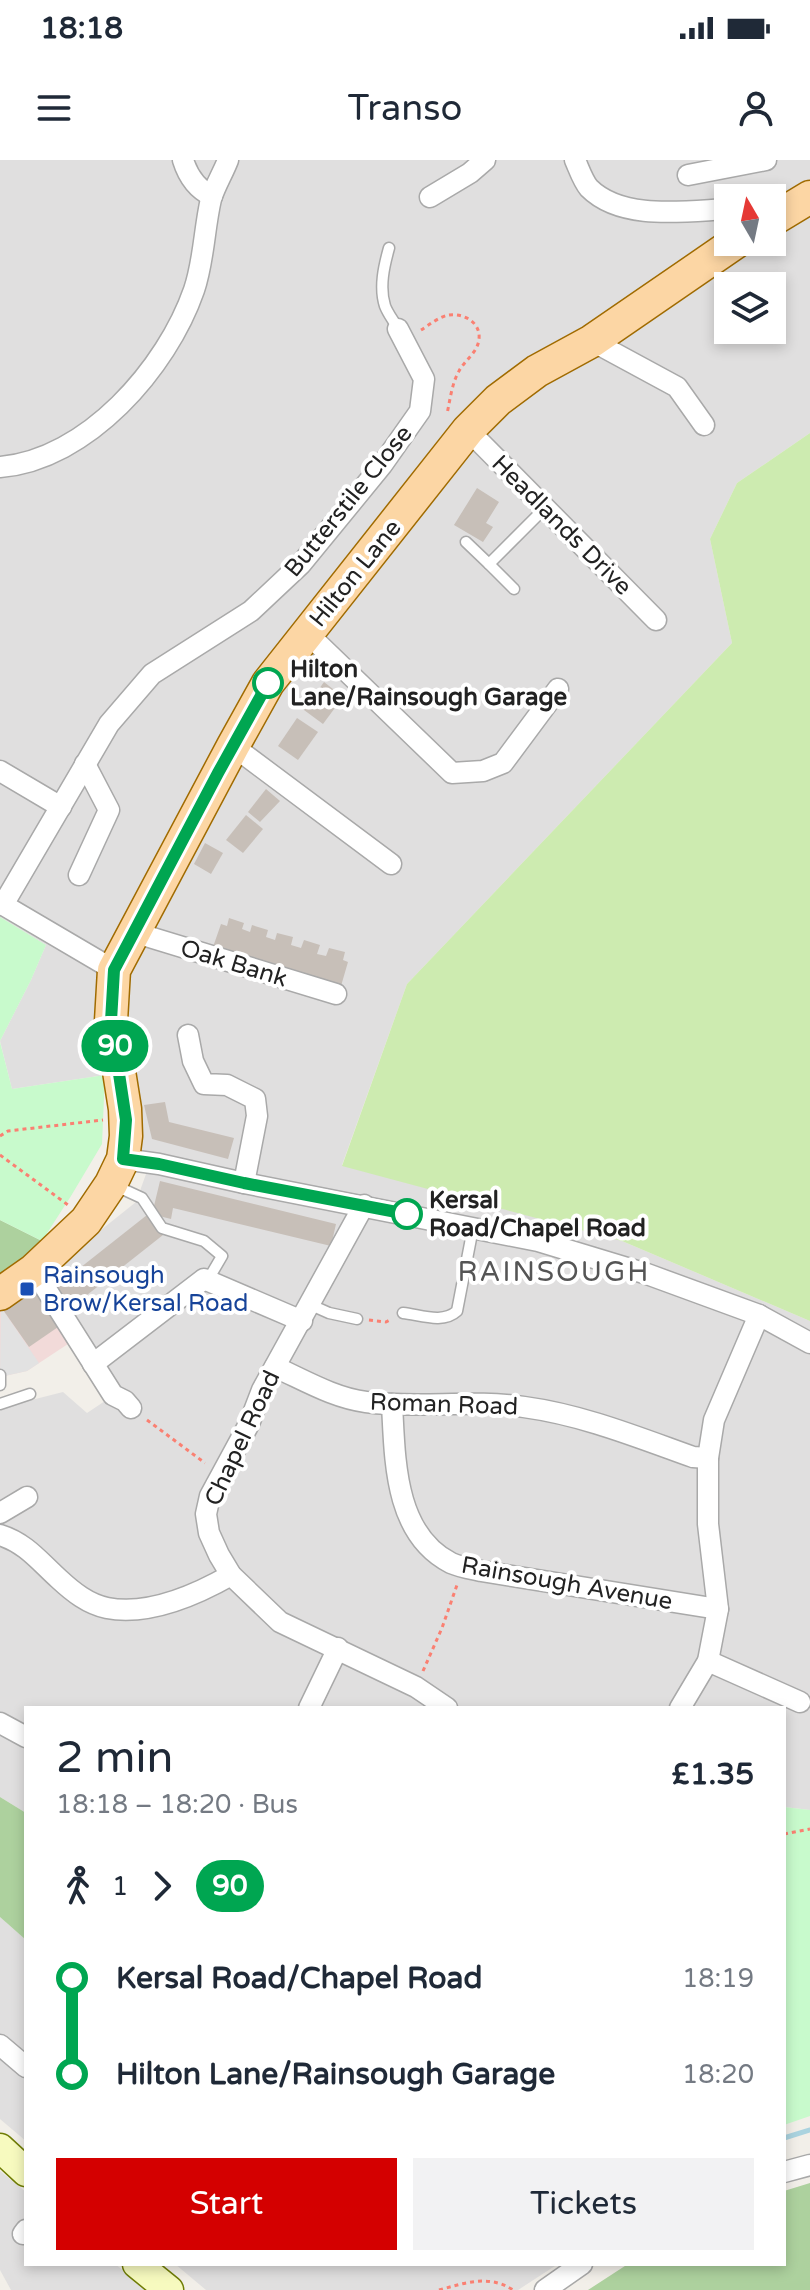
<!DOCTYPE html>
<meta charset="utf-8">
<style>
body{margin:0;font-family:"Varela Round",sans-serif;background:#f2f2f3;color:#1f2937;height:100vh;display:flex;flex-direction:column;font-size:30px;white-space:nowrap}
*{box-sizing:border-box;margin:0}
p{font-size:26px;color:#747a83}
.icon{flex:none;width:44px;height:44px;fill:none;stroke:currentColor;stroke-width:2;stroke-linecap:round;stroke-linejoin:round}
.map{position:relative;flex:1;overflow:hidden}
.sheet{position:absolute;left:24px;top:1546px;width:762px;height:560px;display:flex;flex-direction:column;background:#fff;border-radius:0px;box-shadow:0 4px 12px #0003}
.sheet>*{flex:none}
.badge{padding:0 16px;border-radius:26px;font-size:28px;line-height:52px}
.needle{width:52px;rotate:351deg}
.fabs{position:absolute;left:714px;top:24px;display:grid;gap:16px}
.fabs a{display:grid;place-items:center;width:72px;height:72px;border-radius:0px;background:#fff;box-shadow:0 4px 12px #0003;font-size:40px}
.map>.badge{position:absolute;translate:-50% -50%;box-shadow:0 0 0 4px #fff}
.legs{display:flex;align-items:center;gap:12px;height:88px;padding:0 32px;font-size:26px}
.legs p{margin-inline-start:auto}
.head{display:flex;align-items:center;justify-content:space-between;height:136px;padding:0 32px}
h1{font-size:44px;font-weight:600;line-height:60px}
.cta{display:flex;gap:16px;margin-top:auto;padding:16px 32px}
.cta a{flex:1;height:92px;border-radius:0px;background:#d40000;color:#fff;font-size:32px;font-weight:600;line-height:92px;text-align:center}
.cta a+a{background:#f2f2f3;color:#1f2937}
ul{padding:0 32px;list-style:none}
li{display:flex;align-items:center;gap:28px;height:96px;font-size:30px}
li i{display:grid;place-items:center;width:12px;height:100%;margin:0 10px;background:currentColor}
li i::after{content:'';width:20px;height:20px;margin:-10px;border:6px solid;border-radius:50%;background:#fff}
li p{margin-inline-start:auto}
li:first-child i{background:linear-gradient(#0000 50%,currentColor 0)}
li:last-child i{background:linear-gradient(currentColor 50%,#0000 0)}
.status{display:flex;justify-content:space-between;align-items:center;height:56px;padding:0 40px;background:#fff;direction:ltr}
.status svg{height:22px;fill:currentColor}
header{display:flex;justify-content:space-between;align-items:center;height:104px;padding:0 32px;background:#fff;font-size:36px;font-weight:600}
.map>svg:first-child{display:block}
.residential{fill:#e0dfdf;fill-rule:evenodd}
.commercial{fill:#f2dad9}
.grass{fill:#cdebb0}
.forest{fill:#add19e}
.park{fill:#c8facc}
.parking{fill:#e2e2e2}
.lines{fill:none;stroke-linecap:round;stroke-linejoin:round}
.stream{stroke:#aad3df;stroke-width:5}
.building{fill:#c7bfb8}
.lane-casing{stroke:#a9a9a9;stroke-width:13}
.street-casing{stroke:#a9a9a9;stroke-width:23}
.secondary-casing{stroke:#707d05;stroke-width:31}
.primary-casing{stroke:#a06b00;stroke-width:35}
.path{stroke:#fa8072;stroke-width:3;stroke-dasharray:4 4;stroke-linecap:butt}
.lane{stroke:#fff;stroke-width:10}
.street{stroke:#fff;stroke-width:20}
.secondary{stroke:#f7fabf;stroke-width:28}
.primary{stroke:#fcd6a4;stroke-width:32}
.line-1-casing{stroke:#fff;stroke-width:18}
.line-1{stroke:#00a651;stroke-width:12}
.stop-1-dot{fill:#fff;stroke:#00a651;stroke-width:4}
.transit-dot{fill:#1a4fb4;stroke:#fff;stroke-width:3}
.labels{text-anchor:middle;stroke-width:8;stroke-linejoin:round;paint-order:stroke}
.street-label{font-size:24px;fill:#222;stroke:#fff}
.stop-label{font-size:24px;font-weight:bold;fill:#222;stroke:#fff;text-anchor:start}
.transit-label{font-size:24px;fill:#164399;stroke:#fff;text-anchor:start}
.quarter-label{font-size:28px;letter-spacing:2px;fill:#555;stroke:#fff}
</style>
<div class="status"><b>18:18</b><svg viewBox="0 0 49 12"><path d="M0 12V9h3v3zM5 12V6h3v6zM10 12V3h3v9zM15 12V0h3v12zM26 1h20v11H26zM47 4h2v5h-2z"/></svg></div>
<header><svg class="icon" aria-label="menu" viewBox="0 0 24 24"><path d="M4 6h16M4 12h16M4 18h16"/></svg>Transo<svg class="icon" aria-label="person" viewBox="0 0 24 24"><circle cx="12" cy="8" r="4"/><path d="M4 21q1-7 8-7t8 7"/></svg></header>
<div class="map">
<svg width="810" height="2130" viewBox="0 0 810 2130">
<rect width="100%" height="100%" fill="#f2efe9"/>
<!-- residential -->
<g class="residential">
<path d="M0,0H810V273L737,323L710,379L732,483L407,824L342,1005L622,1081L810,1161V1650L784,1647V1548H26V1653L0,1637V1248L63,1232L87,1253L111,1237L36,1122L136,1042L146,1014L105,915L12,929L0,881L31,820L46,785L0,757ZM728,38H772V82H728ZM728,126H772V170H728Z"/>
<polygon points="0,1757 26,1780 26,1981 0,1959"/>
<polygon points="0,2011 26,2032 26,2104 115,2104 148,2130 11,2130 0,2110"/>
<polygon points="175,2104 558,2104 518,2130 206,2130"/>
</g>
<!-- commercial -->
<polygon class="commercial" points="34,1125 74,1180 27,1211 0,1217 0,1148"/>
<!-- grass -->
<polygon class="grass" points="810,273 810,1161 622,1081 342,1006 407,824 732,483 710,379 737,323"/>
<!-- forest -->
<g class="forest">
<polygon points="0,1060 42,1081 29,1095 0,1116"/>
<polygon points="0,1637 26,1653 26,1780 0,1757"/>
<polygon points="810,2023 810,2130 588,2130 628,2104 784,2104 784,2031"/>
</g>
<!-- park -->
<g class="park">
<polygon points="0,757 46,785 31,820 0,881"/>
<polygon points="0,882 12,929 105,915 102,984 71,1036 42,1081 0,1060"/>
<polygon points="784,1647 810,1650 810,1956 784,1965"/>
</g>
<!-- parking -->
<polygon class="parking" points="1,1147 39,1203 27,1211 0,1217"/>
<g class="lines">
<!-- stream -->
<polyline class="stream" points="784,1978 810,1970"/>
</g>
<!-- building -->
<g class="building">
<polygon points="477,328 499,342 486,363 493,367 483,382 454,365"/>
<polygon points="324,522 343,537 323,564 304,550"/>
<polygon points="297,558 318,572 298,600 278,586"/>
<polygon points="266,629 280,641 260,662 248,652"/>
<polygon points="246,655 263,669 243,693 226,680"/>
<polygon points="205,683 223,693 211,714 194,704"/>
<polygon points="229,758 244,763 242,769 250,772 252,765 268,770 266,777 275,780 277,773 293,777 291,785 301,788 304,780 320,785 317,794 326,796 329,788 345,792 343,800 348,802 341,826 213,787 221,764 227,766"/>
<polygon points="165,942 169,962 234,978 228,999 152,979 144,945"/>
<polygon points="160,1021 336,1064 331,1086 173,1048 171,1059 155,1055 153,1050"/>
<polygon points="147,1055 163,1075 68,1150 52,1130"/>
<polygon points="34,1125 61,1165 29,1187 1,1147"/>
</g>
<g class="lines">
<defs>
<g id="lane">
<path d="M389,88C384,106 379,127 385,146C388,154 394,161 398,169"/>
<polyline points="466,382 489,404 546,347"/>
<polyline points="489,404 514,429"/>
<polyline points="116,1026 142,1038 162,1068 204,1081 222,1096 212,1113 205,1119"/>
<polyline points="311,1145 329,1153 357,1159"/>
<path d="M403,1153C421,1155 443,1164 457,1151L473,1068"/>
<polyline points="0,1215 0,1225"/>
<polyline points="0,1244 30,1234"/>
</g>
<g id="street">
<path d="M183,0C188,16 197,29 212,36"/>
<path d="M575,0C579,9 583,21 589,28C622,61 685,51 728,49"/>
<polyline points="688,15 766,0"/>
<polyline points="430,37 470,13 485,0"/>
<polyline points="592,181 677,227 704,265"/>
<polyline points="468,270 656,460"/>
<path d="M0,307C87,300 167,208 194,130C204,101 204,69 211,39C215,26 223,13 228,0"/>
<polyline points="307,473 452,613 483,611 503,603 558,529"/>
<polyline points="233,586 391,704"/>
<polyline points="0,611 61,647"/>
<polyline points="79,715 109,650 85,604"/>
<polyline points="0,743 114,810"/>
<polyline points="3,745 109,564 152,514 251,451 301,404 382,305 420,251 424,219 398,169"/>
<polyline points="133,772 336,834"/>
<polyline points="188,875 193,901 204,924 227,925 255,939 257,956 244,1023"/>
<polyline points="123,999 159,1004 244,1023 538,1081 647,1114 759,1155 810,1183"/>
<polyline points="364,1045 262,1230 249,1264 210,1336 206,1354 209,1373 219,1395 231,1415 280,1462 416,1527 447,1548"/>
<polyline points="34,1110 113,1235 125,1241 131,1248"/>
<polyline points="93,1204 204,1119 302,1161"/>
<path d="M275,1207C304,1220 334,1238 366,1242C419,1249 472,1239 524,1247C583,1255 637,1277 693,1297L708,1298"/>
<path d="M392,1244C395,1299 394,1374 451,1403C460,1407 472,1409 481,1411L718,1449"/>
<polyline points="0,1353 27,1337"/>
<path d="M0,1375C26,1383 40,1402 59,1419C73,1432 88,1444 107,1448C149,1456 196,1435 231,1415"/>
<polyline points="708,1501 800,1542"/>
<polyline points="309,1548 338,1488"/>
<polyline points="680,1548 708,1501 718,1449 708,1364 708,1298 714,1260 759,1155"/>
<polyline points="0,1563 26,1577"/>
<polyline points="0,1885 26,1907"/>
<polyline points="784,2012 810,2005"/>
<polyline points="23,2074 26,2070"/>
<polyline points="545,2130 582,2104"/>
</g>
<g id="secondary">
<polyline points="0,1988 26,2012"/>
<polyline points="137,2104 169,2130"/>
</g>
<g id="primary">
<polyline points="772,60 810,37"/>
<polyline points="0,1134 34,1110 86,1061 111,1024 123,999 126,976 125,949 111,861 114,810 233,586 268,523 468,270 498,240 537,211 592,181 736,82"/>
</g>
</defs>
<!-- lane casing -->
<use href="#lane" class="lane-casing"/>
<!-- street casing -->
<use href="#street" class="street-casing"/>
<!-- secondary casing -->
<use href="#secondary" class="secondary-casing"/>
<!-- primary casing -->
<use href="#primary" class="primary-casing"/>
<!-- path -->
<g class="path">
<path d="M421,170C429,165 440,156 449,155C463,153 481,162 479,179C478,192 465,200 459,211C452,223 450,240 447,254"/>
<polyline points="0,976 8,971 103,960"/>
<polyline points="0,995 68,1045"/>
<polyline points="369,1160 386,1162 392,1159"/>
<polyline points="147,1260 205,1303"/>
<polyline points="423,1511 442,1468 457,1425"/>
<polyline points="784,1674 810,1669"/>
<path d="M439,2130C465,2123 489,2114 513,2130"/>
</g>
<!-- lane -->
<use href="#lane" class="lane"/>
<!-- street -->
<use href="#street" class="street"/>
<!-- secondary -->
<use href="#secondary" class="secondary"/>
<!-- primary -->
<use href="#primary" class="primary"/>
</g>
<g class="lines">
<defs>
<polyline id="line-1" points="268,523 218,613 114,810 111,861 126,960 123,999 159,1004 244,1023 407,1054"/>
</defs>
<!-- line-1 casing -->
<use href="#line-1" class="line-1-casing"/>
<!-- line-1 -->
<use href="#line-1" class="line-1"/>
</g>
<!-- markers -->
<g class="stop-1-dot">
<circle cx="268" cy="523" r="14"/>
<circle cx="407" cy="1054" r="14"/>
</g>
<rect class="transit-dot" x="19" y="1121" width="16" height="16" rx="4"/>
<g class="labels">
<!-- street labels -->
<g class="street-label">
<text transform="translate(348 341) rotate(-51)" y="8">Butterstile Close</text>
<text transform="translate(562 365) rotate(45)" y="8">Headlands Drive</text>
<text transform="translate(355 413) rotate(-51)" y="8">Hilton Lane</text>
<text transform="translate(234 803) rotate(17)" y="8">Oak Bank</text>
<text transform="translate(444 1244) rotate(2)" y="8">Roman Road</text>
<text transform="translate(242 1278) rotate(-65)" y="8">Chapel Road</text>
<text transform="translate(567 1423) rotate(10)" y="8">Rainsough Avenue</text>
</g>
<!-- stop labels -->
<g class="stop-label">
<text x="290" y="517">Hilton<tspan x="290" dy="28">Lane/Rainsough Garage</tspan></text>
<text x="429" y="1048">Kersal<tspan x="429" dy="28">Road/Chapel Road</tspan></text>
</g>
<!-- transit labels -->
<g class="transit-label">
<text x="43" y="1123">Rainsough<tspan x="43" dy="28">Brow/Kersal Road</tspan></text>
</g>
<!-- quarter labels -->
<g class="quarter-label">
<text x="554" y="1121">RAINSOUGH</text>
</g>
</g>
</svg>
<div class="fabs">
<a><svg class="needle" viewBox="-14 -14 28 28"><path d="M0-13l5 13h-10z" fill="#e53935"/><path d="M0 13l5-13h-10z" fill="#747a83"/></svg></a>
<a><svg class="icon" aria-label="layers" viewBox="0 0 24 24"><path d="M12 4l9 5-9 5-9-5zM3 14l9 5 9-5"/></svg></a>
</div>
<b class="badge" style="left:115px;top:886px;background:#00a651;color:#fff">90</b>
<section class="sheet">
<div class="head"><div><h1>2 min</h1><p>18:18 – 18:20 · Bus</p></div><b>£1.35</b></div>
<div class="legs"><svg class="icon" aria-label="walk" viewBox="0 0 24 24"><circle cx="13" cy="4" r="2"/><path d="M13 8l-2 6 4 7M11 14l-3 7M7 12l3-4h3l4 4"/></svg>1<svg class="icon" aria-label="forward" viewBox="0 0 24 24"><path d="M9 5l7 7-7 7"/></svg><b class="badge" style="background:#00a651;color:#fff">90</b></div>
<ul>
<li><i style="color:#00a651"></i><b>Kersal Road/Chapel Road</b><p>18:19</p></li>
<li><i style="color:#00a651"></i><b>Hilton Lane/Rainsough Garage</b><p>18:20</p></li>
</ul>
<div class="cta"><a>Start</a><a>Tickets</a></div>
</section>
</div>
